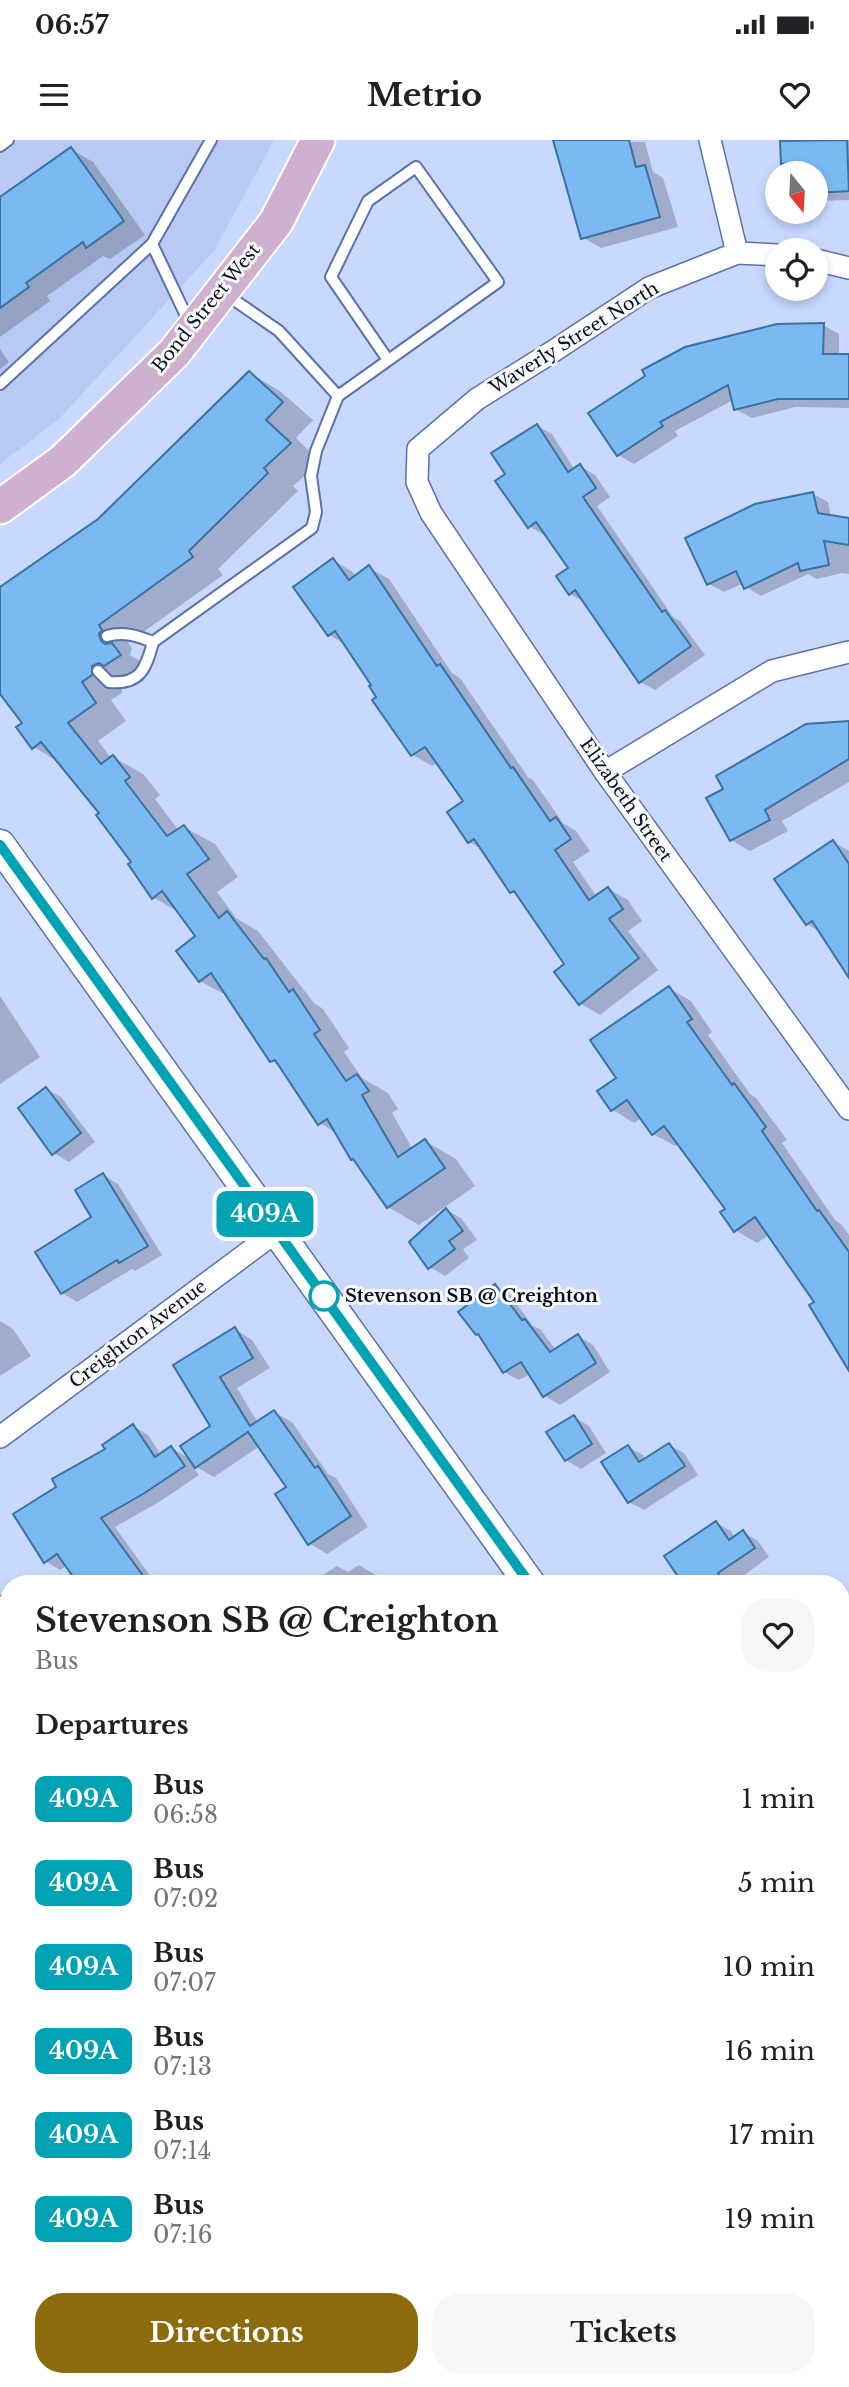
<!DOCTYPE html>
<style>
body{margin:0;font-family:"Libre Baskerville",serif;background:#f6f6f6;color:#202124;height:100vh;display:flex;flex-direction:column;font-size:26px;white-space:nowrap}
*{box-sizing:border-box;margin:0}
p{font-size:23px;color:#757577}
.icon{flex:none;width:38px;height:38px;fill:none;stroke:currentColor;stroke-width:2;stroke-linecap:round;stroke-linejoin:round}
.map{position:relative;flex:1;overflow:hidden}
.details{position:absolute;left:0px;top:1435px;width:850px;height:812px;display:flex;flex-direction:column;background:#fff;border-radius:28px 28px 0 0;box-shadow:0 4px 10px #0003}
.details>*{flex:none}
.badge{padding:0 14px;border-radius:10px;font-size:24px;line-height:46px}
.needle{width:46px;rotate:162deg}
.fabs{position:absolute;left:765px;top:21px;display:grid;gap:14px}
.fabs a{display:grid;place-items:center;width:63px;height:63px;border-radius:50%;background:#fff;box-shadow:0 4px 10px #0003;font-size:35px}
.map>.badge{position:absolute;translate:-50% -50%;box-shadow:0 0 0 4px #fff}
h2{padding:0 35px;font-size:26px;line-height:63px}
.round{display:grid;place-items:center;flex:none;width:74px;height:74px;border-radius:28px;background:#f6f6f6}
.head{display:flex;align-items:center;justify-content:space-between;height:119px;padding:0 35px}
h1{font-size:33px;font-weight:700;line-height:52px}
.button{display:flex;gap:14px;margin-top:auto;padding:14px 35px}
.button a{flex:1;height:80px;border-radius:28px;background:#8b6b0c;color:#fff;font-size:28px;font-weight:700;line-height:80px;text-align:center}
.button a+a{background:#f6f6f6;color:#202124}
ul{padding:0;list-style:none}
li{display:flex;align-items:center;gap:21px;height:84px;padding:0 35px}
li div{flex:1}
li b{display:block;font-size:26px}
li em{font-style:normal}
li .badge{min-width:77px;font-weight:700;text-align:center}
.status{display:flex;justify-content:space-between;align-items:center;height:49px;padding:0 35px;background:#fff;direction:ltr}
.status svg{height:19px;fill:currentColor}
header{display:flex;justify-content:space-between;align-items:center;height:91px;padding:0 35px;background:#fff;font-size:32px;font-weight:700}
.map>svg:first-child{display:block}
.built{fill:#b8caf4}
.green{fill:#eac366}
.shadow{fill:#0003}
.building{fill:#7ab9f1;stroke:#3b719f;stroke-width:2}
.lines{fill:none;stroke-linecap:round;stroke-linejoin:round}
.lane-casing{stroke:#5a71aa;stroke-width:14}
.street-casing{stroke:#5a71aa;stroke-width:24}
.secondary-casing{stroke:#5a71aa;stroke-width:33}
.primary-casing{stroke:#fff;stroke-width:37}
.lane{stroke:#fff;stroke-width:10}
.street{stroke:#fff;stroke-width:21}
.secondary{stroke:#fff;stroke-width:30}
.primary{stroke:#cfb0ce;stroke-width:33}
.line-casing{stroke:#fff;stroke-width:16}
.line{stroke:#00a3b4;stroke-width:10}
.stop-dot{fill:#fff;stroke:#00a3b4;stroke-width:3.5}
.labels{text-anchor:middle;stroke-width:6;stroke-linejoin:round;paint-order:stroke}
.street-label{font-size:18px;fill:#060e23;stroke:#f9f9f9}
.stop-label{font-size:18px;font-weight:bold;fill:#060e23;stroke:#f9f9f9;text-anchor:start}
</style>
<div class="status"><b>06:57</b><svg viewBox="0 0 49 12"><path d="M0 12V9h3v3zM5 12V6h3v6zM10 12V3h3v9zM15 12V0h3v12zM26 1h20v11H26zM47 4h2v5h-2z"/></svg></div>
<header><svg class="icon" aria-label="menu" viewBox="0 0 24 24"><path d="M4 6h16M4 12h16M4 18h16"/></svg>Metrio<svg class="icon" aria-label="heart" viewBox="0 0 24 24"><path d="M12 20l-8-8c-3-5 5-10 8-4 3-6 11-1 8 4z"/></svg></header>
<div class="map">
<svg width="849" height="2247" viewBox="0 0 849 2247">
<rect width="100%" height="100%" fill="#c8d8ff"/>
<!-- built -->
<polygon class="built" points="0,0 274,0 214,111 59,279 0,324"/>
<!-- green -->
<g class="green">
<polygon points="9,1921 9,2148 0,2136 0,1927"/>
<polygon points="73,2238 275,2238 263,2247 80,2247"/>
</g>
<!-- shadow -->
<g class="shadow">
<polygon points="555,0 645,2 653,32 663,38 678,87 601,108 582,97"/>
<polygon points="797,0 849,0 849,60 816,61 816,33 800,33 783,23"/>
<polygon points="71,9 93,22 145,95 110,119 103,116 47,156 50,161 0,197 0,59"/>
<polygon points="823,185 839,194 839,216 849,216 849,268 795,267 752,278 735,269 733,260 675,291 678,296 634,324 618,315 590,274"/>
<polygon points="0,209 9,222 0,229"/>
<polygon points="249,233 280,251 313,280 296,298 320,322 293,346 298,351 218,429 223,435 128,503 132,508 130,515 143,523 150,533 136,543 122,543 122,553 111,560 126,581 98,601 111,618 113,617 143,634 160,655 155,659 179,691 184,687 215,704 238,737 217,752 236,778 258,791 314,863 323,869 349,908 344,912 362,938 388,953 398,969 392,973 413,1010 425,1001 456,1019 475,1046 419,1085 388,1067 338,994 320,983 282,927 272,921 229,857 200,841 197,796 180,773 153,757 134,722 101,674 60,623 34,607 24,584 0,551 0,450 99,380"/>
<polygon points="537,286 552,294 575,330 580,326 595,335 610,357 597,366 673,477 680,481 705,515 655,550 640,542 586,463 570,454 570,428 546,394 544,395 529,386 508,334"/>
<polygon points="813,354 828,362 831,377 849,380 849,434 842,433 817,439 808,434 761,456 746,447 744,443 724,452 709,444"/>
<polygon points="333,420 353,432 357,437 369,428 389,439 452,533 460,538 528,637 533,640 563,683 576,691 590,711 573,722 597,757 608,749 628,760 642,781 628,791 658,830 600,875 580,863 566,825 520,757 512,752 483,710 469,702 466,661 438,622 432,626 413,615 378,558 374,545 345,504 329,495"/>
<polygon points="849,583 849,642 782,681 788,691 750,711 731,700"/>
<polygon points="833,702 849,711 849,836 822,793 807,784"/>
<polygon points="669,848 691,861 712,892 708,895 750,954 756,958 787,1000 782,1003 835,1080 841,1084 849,1095 849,1227 817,1163 769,1095 757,1103 735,1090 728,1070 679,1003 675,1006 653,994 641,978 634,983 613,970 600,952 618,938"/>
<polygon points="0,856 40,917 0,944"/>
<polygon points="46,949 61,957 95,1002 69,1022 54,1013"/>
<polygon points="103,1035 118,1044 162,1115 135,1131 132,1129 77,1162 62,1153 93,1077"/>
<polygon points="446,1070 461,1078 477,1100 463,1109 469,1118 445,1136 430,1127"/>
<polygon points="495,1146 510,1155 533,1186 540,1189 556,1210 578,1196 593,1205 610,1232 560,1265 545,1256 530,1234 519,1240 504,1232 483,1197 477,1194"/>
<polygon points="0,1181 13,1189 31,1216 0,1236"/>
<polygon points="235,1189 252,1200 270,1228 237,1248 258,1283 274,1272 292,1282 328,1334 336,1338 368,1387 327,1414 309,1403 289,1347 260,1306 214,1337 191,1324 199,1335 159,1362 115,1387 156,1444 81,1444 68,1425 60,1430 45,1421 58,1347 107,1310 133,1286 148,1295 161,1315 171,1308 192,1320 213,1286 176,1225"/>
<polygon points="574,1277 589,1286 606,1313 581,1329 566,1320"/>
<polygon points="669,1305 684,1313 698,1335 644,1370 629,1362 628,1307 643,1315 646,1320"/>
<polygon points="716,1383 731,1391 735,1398 743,1392 758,1401 769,1417 732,1444 685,1444"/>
<polygon points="359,1425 374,1434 380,1444 308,1444 337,1426 348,1432"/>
<polygon points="842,1521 849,1532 849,1556 842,1561"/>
<polygon points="842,1626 849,1643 849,1714 842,1703"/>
<polygon points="0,1634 9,1648 9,1765 0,1760"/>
<polygon points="848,2031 849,2082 842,2087 842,2035"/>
<polygon points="530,2238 576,2238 582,2247 498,2247 509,2241 519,2246"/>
</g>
<!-- building -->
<g class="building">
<polygon points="553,0 629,0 636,27 645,25 660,77 581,99"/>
<polygon points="847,0 849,51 816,53 816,33 798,33 798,23 781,24 780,1"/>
<polygon points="71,7 124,81 86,108 83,102 26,143 29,147 0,168 0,57"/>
<polygon points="824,183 823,214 849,214 849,259 778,259 734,270 728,245 660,282 663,286 617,316 588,273 645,236 642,230 685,207 777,184"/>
<polygon points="249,231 283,262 266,280 291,303 264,328 268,333 189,411 193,417 99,485 102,490 99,494 101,501 105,504 112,503 121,515 104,526 99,523 92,526 92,535 82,542 96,563 68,583 101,624 113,615 130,637 125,641 167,696 184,685 209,719 187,734 219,778 227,771 264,819 266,818 289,852 293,849 320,890 314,894 346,941 357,934 369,951 362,955 398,1017 425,999 445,1028 387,1068 353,1019 351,1020 327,979 318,985 275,920 270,922 211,833 199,842 176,811 195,796 162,751 152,759 128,724 131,722 96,675 99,673 41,602 32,609 16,587 22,583 0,554 0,447 98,379"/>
<polygon points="537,284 568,332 580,324 596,348 583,357 662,472 665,470 691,506 639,543 575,450 569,455 556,436 568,428 536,382 528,388 495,341 505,334 491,313"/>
<polygon points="813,352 818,373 849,378 849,405 824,401 829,425 800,431 798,423 744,449 736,431 707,445 685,398 755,364"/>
<polygon points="333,418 349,440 369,425 437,526 440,524 511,628 513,627 550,681 556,677 571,699 555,710 589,760 608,747 623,769 609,779 639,818 579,865 554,832 564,824 514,751 510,753 474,699 468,703 447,672 463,661 425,607 411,616 372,560 376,557 369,546 371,545 335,491 328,496 293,447"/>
<polygon points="849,581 849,619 765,670 770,680 730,701 706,658 723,649 716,636 806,584"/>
<polygon points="833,700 849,724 849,838 812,781 806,785 774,739"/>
<polygon points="669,846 692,879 687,882 732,945 734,943 766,987 762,991 817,1071 819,1070 849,1112 849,1231 809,1165 814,1162 755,1077 734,1092 720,1072 725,1069 664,986 652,995 627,960 611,971 597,951 616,938 590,900"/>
<polygon points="46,947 81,993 52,1015 18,968"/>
<polygon points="103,1033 148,1106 119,1123 117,1120 61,1154 35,1112 91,1077 75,1050"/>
<polygon points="446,1068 463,1091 449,1101 455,1109 428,1129 409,1102"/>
<polygon points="495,1144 522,1180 525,1179 550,1212 578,1194 596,1223 543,1257 521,1222 503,1233 478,1194 476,1195 458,1172"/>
<polygon points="235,1187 253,1218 220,1237 250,1286 274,1270 315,1328 318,1326 351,1376 308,1405 275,1354 286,1347 248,1292 195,1328 180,1306 210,1286 173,1225"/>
<polygon points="574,1275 592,1304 565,1321 546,1292"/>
<polygon points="133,1284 155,1317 171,1306 185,1326 143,1354 101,1378 149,1444 78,1444 57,1414 44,1423 13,1374 56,1347 52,1339 105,1309 102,1305"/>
<polygon points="669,1303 685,1326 628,1363 601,1322 628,1305 639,1322"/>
<polygon points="716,1381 729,1400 743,1390 755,1408 718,1433 725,1444 683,1444 664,1416"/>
</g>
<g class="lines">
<defs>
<g id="lane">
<polyline points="0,6 8,0"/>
<polyline points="152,104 190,184"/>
<polyline points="224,153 279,191 338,256 498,142 416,27 368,61 331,137 388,220"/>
<polyline points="0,244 152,104 211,0"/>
<path d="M107,496C123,491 138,496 153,502L312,388L316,372L311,336L316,311L338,256"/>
<path d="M98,531L109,542C140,545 146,529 153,502"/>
<polyline points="85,2247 97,2238"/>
</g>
<g id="street">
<polyline points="710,0 737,113"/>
<polyline points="777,115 737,113 649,148 549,214 477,259 418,309 417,342 431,373 605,632 849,969"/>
<polyline points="816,120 849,128"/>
<polyline points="605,632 772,531 849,512"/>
<polyline points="0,1297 277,1091"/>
<polyline points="0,1467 9,1481"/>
<polyline points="842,2162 849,2157"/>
<polyline points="0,2196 9,2208"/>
<polyline points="30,2238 37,2247"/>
<polyline points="726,2247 738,2238"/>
</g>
<g id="secondary">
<polyline points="0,705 530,1444"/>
<polyline points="842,1880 849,1890"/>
</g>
<polyline id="primary" points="0,367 63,321 174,213 276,82 318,0"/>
</defs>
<!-- lane casing -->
<use href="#lane" class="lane-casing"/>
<!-- street casing -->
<use href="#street" class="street-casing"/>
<!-- secondary casing -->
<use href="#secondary" class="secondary-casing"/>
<!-- primary casing -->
<use href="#primary" class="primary-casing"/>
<!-- lane -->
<use href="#lane" class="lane"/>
<!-- street -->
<use href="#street" class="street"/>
<!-- secondary -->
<use href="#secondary" class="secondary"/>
<!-- primary -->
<use href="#primary" class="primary"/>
</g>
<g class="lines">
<defs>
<polyline id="line" points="0,705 530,1444"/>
</defs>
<!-- line casing -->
<use href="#line" class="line-casing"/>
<!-- line -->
<use href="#line" class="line"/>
</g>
<!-- markers -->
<circle class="stop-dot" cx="324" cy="1156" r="14"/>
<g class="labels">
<!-- street labels -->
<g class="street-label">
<text transform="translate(206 168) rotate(-51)" y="6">Bond Street West</text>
<text transform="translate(574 198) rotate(-32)" y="6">Waverly Street North</text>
<text transform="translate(626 660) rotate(55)" y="6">Elizabeth Street</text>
<text transform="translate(138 1194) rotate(-37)" y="6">Creighton Avenue</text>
</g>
<!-- stop labels -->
<g class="stop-label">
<text x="345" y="1162">Stevenson SB @ Creighton</text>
</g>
</g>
</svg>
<div class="fabs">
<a><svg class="needle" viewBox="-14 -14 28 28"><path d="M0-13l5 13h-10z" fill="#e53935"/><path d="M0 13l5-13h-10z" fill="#757577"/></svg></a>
<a><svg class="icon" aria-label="locate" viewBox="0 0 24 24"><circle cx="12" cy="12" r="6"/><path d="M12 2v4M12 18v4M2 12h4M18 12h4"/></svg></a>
</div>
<b class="badge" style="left:265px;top:1074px;background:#00a3b4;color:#fff">409A</b>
<section class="details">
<div class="head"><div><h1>Stevenson SB @ Creighton</h1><p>Bus</p></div><a class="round"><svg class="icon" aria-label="heart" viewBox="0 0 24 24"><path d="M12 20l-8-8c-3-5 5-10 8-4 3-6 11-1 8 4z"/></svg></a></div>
<h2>Departures</h2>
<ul>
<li><span class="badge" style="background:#00a3b4;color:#fff">409A</span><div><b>Bus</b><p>06:58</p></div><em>1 min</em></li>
<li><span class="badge" style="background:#00a3b4;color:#fff">409A</span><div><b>Bus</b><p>07:02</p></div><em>5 min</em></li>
<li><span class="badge" style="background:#00a3b4;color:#fff">409A</span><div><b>Bus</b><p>07:07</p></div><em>10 min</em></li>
<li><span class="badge" style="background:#00a3b4;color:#fff">409A</span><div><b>Bus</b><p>07:13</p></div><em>16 min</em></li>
<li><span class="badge" style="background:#00a3b4;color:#fff">409A</span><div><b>Bus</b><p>07:14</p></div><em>17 min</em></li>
<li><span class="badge" style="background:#00a3b4;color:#fff">409A</span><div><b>Bus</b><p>07:16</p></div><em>19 min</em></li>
</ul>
<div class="button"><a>Directions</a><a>Tickets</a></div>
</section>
</div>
